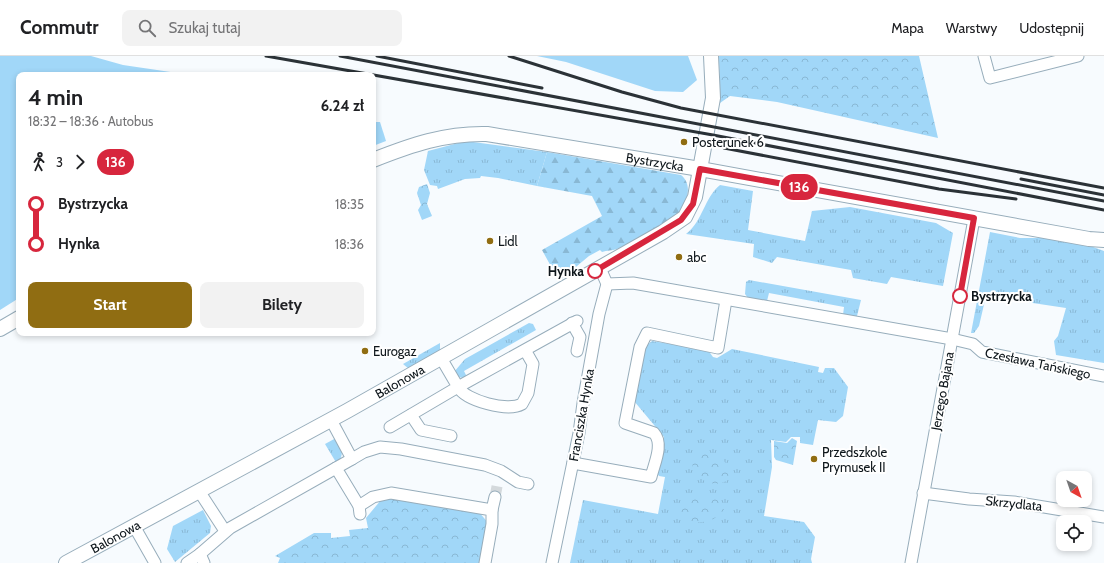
<!DOCTYPE html>
<html lang="pl">
<meta charset="utf-8">
<style>
body{margin:0;font-family:Cabin,sans-serif;background:#f2f2f2;color:#202124;height:100vh;display:flex;flex-direction:column;font-size:15px;white-space:nowrap}
*{box-sizing:border-box;margin:0}
p{font-size:13px;color:#757577}
.icon{flex:none;width:22px;height:22px;fill:none;stroke:currentColor;stroke-width:2;stroke-linecap:round;stroke-linejoin:round}
.map{position:relative;flex:1;overflow:hidden}
.drawer{position:absolute;left:16px;top:16px;width:360px;height:264px;display:flex;flex-direction:column;background:#fff;border-radius:8px;box-shadow:0 2px 6px #0003}
.drawer>*{flex:none}
.badge{padding:0 8px;border-radius:13px;font-size:14px;line-height:26px}
.needle{width:26px;rotate:140deg}
.fabs{position:absolute;left:1056px;top:415px;display:grid;gap:8px}
.fabs a{display:grid;place-items:center;width:36px;height:36px;border-radius:8px;background:#fff;box-shadow:0 2px 6px #0003;font-size:20px}
.map>.badge{position:absolute;translate:-50% -50%;box-shadow:0 0 0 2px #fff}
.legs{display:flex;align-items:center;gap:6px;height:44px;padding:0 12px;font-size:13px}
.legs p{margin-inline-start:auto}
.head{display:flex;align-items:center;justify-content:space-between;height:68px;padding:0 12px}
h1{font-size:22px;font-weight:700;line-height:30px}
.cta{display:flex;gap:8px;margin-top:auto;padding:8px 12px}
.cta a{flex:1;height:46px;border-radius:8px;background:#906d12;color:#fff;font-size:16px;font-weight:700;line-height:46px;text-align:center}
.cta a+a{background:#f2f2f2;color:#202124}
ul{padding:0 12px;list-style:none}
li{display:flex;align-items:center;gap:14px;height:40px;font-size:15px}
li i{display:grid;place-items:center;width:6px;height:100%;margin:0 5px;background:currentColor}
li i::after{content:'';width:10px;height:10px;margin:-5px;border:3px solid;border-radius:50%;background:#fff}
li p{margin-inline-start:auto}
li:first-child i{background:linear-gradient(#0000 50%,currentColor 0)}
li:last-child i{background:linear-gradient(currentColor 50%,#0000 0)}
header{display:flex;align-items:center;gap:24px;box-sizing:border-box;height:56px;padding:0 20px;background:#fff;border-bottom:1px solid #e0e0e0}
header strong{font-size:19px}
nav{display:flex;gap:22px;margin-inline-start:auto;font-size:14px}
.search{width:280px;height:36px;background:#f2f2f2;display:flex;align-items:center;gap:10px;box-sizing:border-box;padding:0 14px;border-radius:8px;color:#757577;font-size:15px}
.map>svg:first-child{display:block}
.grass{fill:url(#grass-tufts)}
.forest{fill:url(#forest-firs)}
.park{fill:url(#park-crowns)}
.garden{fill:#a1d7f8}
.lines{fill:none;stroke-linecap:round;stroke-linejoin:round}
.minor-tunnel{stroke:#d4d9dc;stroke-width:11;stroke-dasharray:11 5.5;stroke-linecap:butt}
.minor-casing{stroke:#97adbb;stroke-width:13}
.tertiary-casing{stroke:#97adbb;stroke-width:16}
.minor{stroke:#fff;stroke-width:11}
.tertiary{stroke:#fff;stroke-width:14}
.rail{stroke:#2b3237;stroke-width:3}
.line-1-casing{stroke:#fff;stroke-width:9}
.line-1{stroke:#d7263d;stroke-width:6}
.poi-dot{fill:#906d12;stroke:#fff;stroke-width:1.5}
.stop-1-dot{fill:#fff;stroke:#d7263d;stroke-width:2}
.labels{text-anchor:middle;stroke-width:4;stroke-linejoin:round;paint-order:stroke}
.poi-label{font-size:13px;fill:#0e161b;stroke:#fff;text-anchor:start}
.street-label{font-size:13px;fill:#0e161b;stroke:#fff}
.stop-label{font-size:13px;font-weight:bold;fill:#0e161b;stroke:#fff;text-anchor:end}
</style>
<header>
<strong>Commutr</strong>
<div class="search"><svg class="icon" aria-label="search" viewBox="0 0 24 24"><circle cx="10" cy="10" r="6"/><path d="M15 15l6 6"/></svg>Szukaj tutaj</div>
<nav><a>Mapa</a><a>Warstwy</a><a>Udostępnij</a></nav>
</header>
<div class="map">
<svg width="1104" height="507" viewBox="0 0 1104 507">
<defs>
<pattern id="grass-tufts" width="24" height="20" patternUnits="userSpaceOnUse"><rect width="24" height="20" fill="#a1d7f8"/><path d="M3 7l-1-3M5 7V3M7 7l1-3M15 17l-1-3M17 17v-4M19 17l1-3" fill="none" stroke="#89b8d4"/></pattern>
<pattern id="forest-firs" width="22" height="20" patternUnits="userSpaceOnUse"><rect width="22" height="20" fill="#a1d7f8"/><path d="M5 1l3.5 6h-7zM16 11l3.5 6h-7z" fill="#89b8d4"/></pattern>
<pattern id="park-crowns" width="20" height="18" patternUnits="userSpaceOnUse"><rect width="20" height="18" fill="#a1d7f8"/><path d="M2 6a3 3 0 1 1 6 0M12 15a3 3 0 1 1 6 0" fill="none" stroke="#89b8d4"/></pattern>
</defs>
<rect width="100%" height="100%" fill="#f7fbfe"/>
<!-- grass -->
<g class="grass">
<polygon points="466,85 547,96 537,130 498,122 481,120 480,122 465,123 438,133 437,130 430,129 424,114 428,95"/>
<path d="M720,129L753,135L748,174L805,185L812,155L850,151L936,167L953,177L943,230L891,221L887,228L853,222L851,214L777,201L772,207L753,201L754,188L686,178C703,165 704,142 720,129Z"/>
<polygon points="990,176 1020,182 1042,182 1043,180 1085,188 1104,195 1104,307 1056,299 1054,285 1058,280 1066,252 986,240 979,270 974,277 971,277"/>
<polygon points="749,224 861,244 857,260 855,261 843,259 844,251 769,237 767,245 748,242 745,238 746,226"/>
<path d="M529,267L533,268L536,274L464,315L467,321C461,323 458,321 454,316L465,303Z"/>
<polygon points="652,285 708,294 713,301 717,302 732,293 819,311 818,316 823,317 825,312 834,312 848,331 843,360 836,366 818,364 813,389 800,387 800,381 791,381 786,386 771,384 772,411 764,460 804,466 815,481 811,503 812,507 570,507 583,444 658,458 665,421 659,420 656,416 664,381 634,345 646,290"/>
<polygon points="440,287 440,294 409,313 403,308"/>
<path d="M336,382C342,393 345,398 337,408L325,388Z"/>
<polygon points="203,454 211,470 210,477 175,506 167,493 173,470"/>
</g>
<!-- forest -->
<path class="forest" d="M547,96L681,119C688,125 689,132 687,141C685,147 682,155 677,160C663,173 634,186 617,193C612,195 607,194 602,196L600,194L589,200L559,225L542,194L602,160L592,140L537,130Z"/>
<!-- park -->
<g class="park">
<polygon points="719,0 919,0 938,82 777,46 730,40 720,47"/>
<polygon points="427,128 430,137 427,148 432,160 422,164 418,154 421,149 417,137 419,131"/>
<polygon points="792,382 797,385 793,409 776,404 774,401 774,385 787,387"/>
<path d="M703,397C716,397 727,404 730,416L726,425C712,433 693,422 692,406L696,400Z"/>
<path d="M708,440L722,446L724,453C717,469 682,472 681,454C689,444 696,440 709,441Z"/>
<polygon points="402,441 478,455 490,469 483,507 278,507 280,502 275,500 314,477 331,477 331,482 350,480 349,474 368,472 366,462 381,444"/>
</g>
<!-- garden -->
<g class="garden">
<polygon points="0,0 91,0 123,9 191,19 19,19 19,242 0,254"/>
<polygon points="537,0 688,0 697,24 683,36 655,35 566,6"/>
<polygon points="373,66 380,66 386,85 373,90"/>
</g>
<g class="lines">
<!-- minor-tunnel -->
<polyline class="minor-tunnel" points="495,441 498,425"/>
<defs>
<g id="minor">
<polyline points="984,0 990,22 1078,0"/>
<polyline points="607,228 633,227 952,283 973,288 982,296 1104,320"/>
<polyline points="572,267 580,281 577,295"/>
<path d="M525,294L533,308L528,337L522,348C508,356 466,345 458,331L577,265"/>
<polyline points="411,359 421,374 451,380"/>
<polyline points="331,364 352,403 336,412 359,450 360,458"/>
<polyline points="390,371 458,331 441,302"/>
<polyline points="352,403 364,396 380,391 401,393 485,409 501,415 518,426 528,428"/>
<path d="M573,407L651,421C654,408 664,388 654,377L625,367L640,291L647,277L718,292L726,244"/>
<polyline points="199,435 225,475"/>
<polyline points="923,437 969,443 1014,446 1104,461"/>
<polyline points="359,450 373,441 391,437 492,454 492,468 485,507"/>
<polyline points="492,454 495,441"/>
<polyline points="134,470 155,507"/>
<polyline points="200,498 230,472 336,412"/>
<polyline points="187,507 200,498 204,507"/>
<polyline points="552,507 579,377 583,347 599,258 607,228 600,212"/>
<polyline points="911,507 974,163"/>
</g>
<g id="tertiary">
<path id="s1" d="M373,104C411,89 445,77 487,78L700,113L1089,183L1104,184"/>
<polyline points="0,273 19,262"/>
<path id="s2" d="M66,507L347,355L663,176L685,161L695,141L713,42L711,0"/>
</g>
</defs>
<!-- minor casing -->
<use href="#minor" class="minor-casing"/>
<!-- tertiary casing -->
<use href="#tertiary" class="tertiary-casing"/>
<!-- minor -->
<use href="#minor" class="minor"/>
<!-- tertiary -->
<use href="#tertiary" class="tertiary"/>
<!-- rail -->
<g class="rail">
<polyline points="266,0 713,79 1104,154"/>
<polyline points="340,0 1104,145"/>
<polyline points="377,0 542,32"/>
<polyline points="509,0 622,36 681,52 1104,132"/>
<polyline points="724,92 939,133 1016,143"/>
<polyline points="1021,123 1104,139"/>
</g>
</g>
<g class="lines">
<defs>
<polyline id="line-1" points="595,215 681,164 693,148 700,113 974,162 960,240"/>
</defs>
<!-- line-1 casing -->
<use href="#line-1" class="line-1-casing"/>
<!-- line-1 -->
<use href="#line-1" class="line-1"/>
</g>
<!-- markers -->
<g class="poi-dot">
<circle cx="684" cy="86" r="4"/>
<circle cx="490" cy="185" r="4"/>
<circle cx="679" cy="201" r="4"/>
<circle cx="365" cy="295" r="4"/>
<circle cx="814" cy="403" r="4"/>
</g>
<g class="stop-1-dot">
<circle cx="595" cy="215" r="7"/>
<circle cx="960" cy="240" r="7"/>
</g>
<g class="labels">
<!-- poi labels -->
<g class="poi-label">
<text x="692" y="91">Posterunek 6</text>
<text x="498" y="190">Lidl</text>
<text x="687" y="206">abc</text>
<text x="373" y="300">Eurogaz</text>
<text x="822" y="401">Przedszkole<tspan x="822" dy="15">Prymusek II</tspan></text>
</g>
<!-- street labels -->
<g class="street-label">
<text dy="5" stroke="none"><textPath href="#s1" startOffset="288">Bystrzycka</textPath></text>
<text transform="translate(1038 307) rotate(12)" y="5">Czesława Tańskiego</text>
<text dy="5" stroke="none"><textPath href="#s2" startOffset="380">Balonowa</textPath></text>
<text transform="translate(942 335) rotate(-80)" y="5">Jerzego Bajana</text>
<text transform="translate(581 359) rotate(-80)" y="5">Franciszka Hynka</text>
<text transform="translate(1014 447) rotate(6)" y="5">Skrzydlata</text>
<text dy="5" stroke="none"><textPath href="#s2" startOffset="56">Balonowa</textPath></text>
</g>
<!-- stop labels -->
<g class="stop-label">
<text x="584" y="220">Hynka</text>
<text x="971" y="245" text-anchor="start">Bystrzycka</text>
</g>
</g>
</svg>
<div class="fabs">
<a><svg class="needle" viewBox="-14 -14 28 28"><path d="M0-13l5 13h-10z" fill="#e53935"/><path d="M0 13l5-13h-10z" fill="#757577"/></svg></a>
<a><svg class="icon" aria-label="locate" viewBox="0 0 24 24"><circle cx="12" cy="12" r="6"/><path d="M12 2v4M12 18v4M2 12h4M18 12h4"/></svg></a>
</div>
<b class="badge" style="left:799px;top:131px;background:#d7263d;color:#fff">136</b>
<section class="drawer">
<div class="head"><div><h1>4 min</h1><p>18:32 – 18:36 · Autobus</p></div><b>6.24 zł</b></div>
<div class="legs"><svg class="icon" aria-label="walk" viewBox="0 0 24 24"><circle cx="13" cy="4" r="2"/><path d="M13 8l-2 6 4 7M11 14l-3 7M7 12l3-4h3l4 4"/></svg>3<svg class="icon" aria-label="forward" viewBox="0 0 24 24"><path d="M9 5l7 7-7 7"/></svg><b class="badge" style="background:#d7263d;color:#fff">136</b></div>
<ul>
<li><i style="color:#d7263d"></i><b>Bystrzycka</b><p>18:35</p></li>
<li><i style="color:#d7263d"></i><b>Hynka</b><p>18:36</p></li>
</ul>
<div class="cta"><a>Start</a><a>Bilety</a></div>
</section>
</div>
